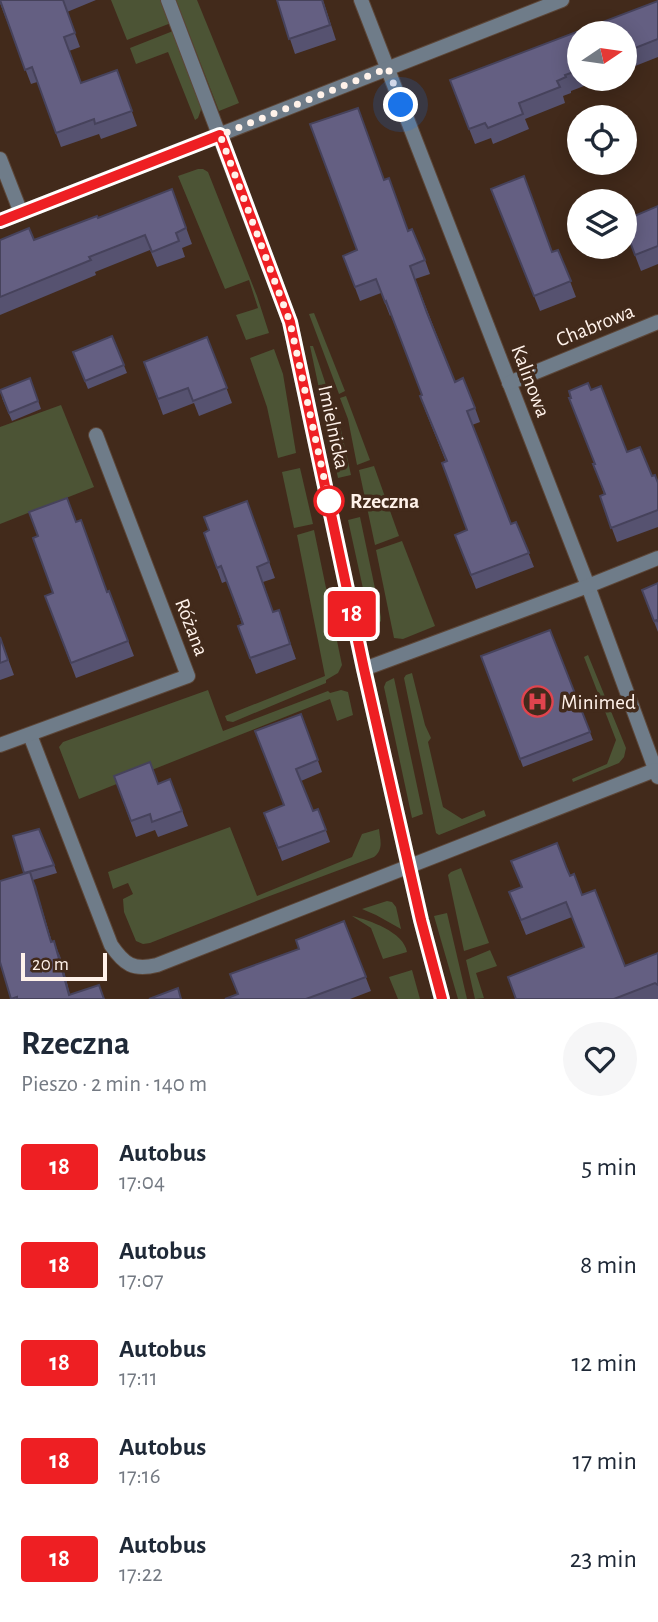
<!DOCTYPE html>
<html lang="pl">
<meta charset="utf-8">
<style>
body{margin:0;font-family:"Alegreya Sans",sans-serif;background:#f6f6f7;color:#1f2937;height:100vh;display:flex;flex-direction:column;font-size:26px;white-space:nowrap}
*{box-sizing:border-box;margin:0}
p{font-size:23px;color:#747a83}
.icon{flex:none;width:38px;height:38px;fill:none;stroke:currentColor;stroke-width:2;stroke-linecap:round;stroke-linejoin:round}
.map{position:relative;height:999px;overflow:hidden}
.panel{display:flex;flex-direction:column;background:#fff;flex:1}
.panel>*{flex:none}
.badge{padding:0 14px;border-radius:5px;font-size:24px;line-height:46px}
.needle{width:46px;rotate:77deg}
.fabs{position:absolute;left:567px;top:21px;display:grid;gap:14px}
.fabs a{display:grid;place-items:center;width:70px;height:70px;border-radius:50%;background:#fff;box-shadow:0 4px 18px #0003;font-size:35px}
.scale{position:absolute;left:21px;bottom:18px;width:86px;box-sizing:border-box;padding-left:7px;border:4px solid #fff2ea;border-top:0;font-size:19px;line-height:24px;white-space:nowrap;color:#fff2ea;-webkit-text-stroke:5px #422a1b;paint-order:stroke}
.you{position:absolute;width:35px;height:35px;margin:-18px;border:5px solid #fff;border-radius:50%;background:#1a73e8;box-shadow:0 0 0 10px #1a73e833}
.map>.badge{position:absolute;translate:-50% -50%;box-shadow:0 0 0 4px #fff}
.round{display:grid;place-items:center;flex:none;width:74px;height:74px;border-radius:37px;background:#f6f6f7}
.summary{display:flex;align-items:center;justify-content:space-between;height:119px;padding:0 21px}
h1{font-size:33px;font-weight:700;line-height:52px}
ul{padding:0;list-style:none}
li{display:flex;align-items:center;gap:21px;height:98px;padding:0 21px}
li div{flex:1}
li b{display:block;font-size:26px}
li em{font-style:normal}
li .badge{min-width:77px;font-weight:700;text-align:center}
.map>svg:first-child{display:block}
.green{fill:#4c5435}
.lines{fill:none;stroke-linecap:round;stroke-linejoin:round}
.street-casing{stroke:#5c4638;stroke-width:16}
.street{stroke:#6f7c89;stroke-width:14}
.wall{fill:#565270}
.shaded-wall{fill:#46425b}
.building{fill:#645f82;stroke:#46425b;stroke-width:2}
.line-casing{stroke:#fff;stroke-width:16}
.line{stroke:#ee1f23;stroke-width:10}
.walk{stroke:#fff2ea;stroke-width:7;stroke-dasharray:0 12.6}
.stop-dot{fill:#fff;stroke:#ee1f23;stroke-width:3.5}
.labels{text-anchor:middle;stroke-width:7;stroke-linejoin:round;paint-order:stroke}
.street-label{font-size:21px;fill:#fff2ea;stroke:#422a1b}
.stop-label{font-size:21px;font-weight:bold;fill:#fff2ea;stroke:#422a1b;text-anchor:start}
.poi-label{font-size:21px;fill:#fff2ea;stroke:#422a1b;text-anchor:start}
</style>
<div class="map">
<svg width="658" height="999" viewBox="0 0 658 999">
<rect width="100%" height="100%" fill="#422a1b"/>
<!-- green -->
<g class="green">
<polygon points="111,0 162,0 171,23 127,40"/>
<polygon points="176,0 197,0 239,103 219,111"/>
<polygon points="173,31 202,107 198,118 195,120 168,52 136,64 130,48"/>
<polygon points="198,169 203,169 208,172 257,296 269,333 246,340 236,315 258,308 249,280 225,289 178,176"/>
<polygon points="314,313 345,391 339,394 309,314"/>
<polygon points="310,346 313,346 341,430 351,475 338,478"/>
<polygon points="274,349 283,374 296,453 278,458 267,407 250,358"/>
<polygon points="346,396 370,460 357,465 348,419 340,398"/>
<polygon points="61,405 94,487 0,524 0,427"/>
<polygon points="374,466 399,536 375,545 359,470"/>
<polygon points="300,468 313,524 294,528 282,472"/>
<polygon points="360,517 381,617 381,621 379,623 371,625 348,520"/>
<polygon points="314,530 342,665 338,673 326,680 326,683 233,722 227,721 225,716 325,676 297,535"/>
<polygon points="402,541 435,626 403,639 394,638 376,550"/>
<polygon points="588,655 626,748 624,757 619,763 573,782 572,779 607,764 616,740 584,657"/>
<polygon points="412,673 425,725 431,738 428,742 443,807 462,819 484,810 486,816 439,835 436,833 404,678 406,675"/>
<polygon points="394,678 423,814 412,818 384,687 386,682"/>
<polygon points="208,690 223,731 328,691 330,693 341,690 348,692 353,715 337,721 330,699 79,799 59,747 63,742"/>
<path d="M230,827L257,896L352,857L362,834L379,829C380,840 384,849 374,857L259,900L150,943L143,944L136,941L124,912L123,899L133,894L128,883L113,889L108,872Z"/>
<polygon points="461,868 489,943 464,951 448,875 451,872"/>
<polygon points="387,901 392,902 396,907 401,929 376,915 362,909"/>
<polygon points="447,913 467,999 458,999 434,916"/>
<path d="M352,916C369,920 404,932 407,952L383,959L371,928Z"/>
<polygon points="490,950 497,966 476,973 484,998 475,999 466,960"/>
<polygon points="412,970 420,999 398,999 389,977"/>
</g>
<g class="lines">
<defs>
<g id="street">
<polyline points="168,0 290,322 364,669 421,920 442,999"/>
<polyline points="361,0 588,586 658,777"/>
<polyline points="0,159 21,213"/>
<polyline points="0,221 562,0"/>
<polyline points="509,383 658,322"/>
<polyline points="364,669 588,586 658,558"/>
<path d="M30,735L111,945C124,964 133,971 157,965L655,770"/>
<polyline points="0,745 188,676 96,435"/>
</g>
</defs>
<!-- street casing -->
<use href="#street" class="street-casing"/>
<!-- street -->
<use href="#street" class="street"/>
</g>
<!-- wall -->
<g class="wall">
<polygon points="0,0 96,0 67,12 80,47 69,51 81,83 117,70 137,126 101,139 99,134 61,147 37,82 31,84 0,3"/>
<polygon points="277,0 323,0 336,40 295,54"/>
<polygon points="658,1 658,57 625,70 625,33 579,33 579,79 602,79 571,91 571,93 563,96 565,103 525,119 529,129 493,144 491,138 475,144 450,80"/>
<polygon points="172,189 192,244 182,248 185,257 157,267 150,250 95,272 96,275 0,315 0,240 34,240 98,218"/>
<polygon points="491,189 552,252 558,250 576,297 540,311"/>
<polygon points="658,206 658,264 641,271 625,229"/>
<polygon points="408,231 425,260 430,274 415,279 455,382 475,408 480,422 472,425 511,524 516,522 534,567 476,589 455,535 467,530 446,462 425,410 420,396 422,395 391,315 390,316 381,293 360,301 343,256"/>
<polygon points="112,336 127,373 88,389 73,352"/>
<polygon points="207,337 232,403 199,416 194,403 163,415 144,362"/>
<polygon points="30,378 41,409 12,421 2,398"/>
<polygon points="591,390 627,452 658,483 658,527 617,542 600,496 604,494 594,464"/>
<polygon points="247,501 275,578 263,582 273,612 279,610 296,659 256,674 238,626 242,624 227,581 222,583 204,533 209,530"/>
<polygon points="76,522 107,592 109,591 134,656 76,678 45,596 53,593 38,536"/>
<polygon points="658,583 658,632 647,604"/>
<polygon points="550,630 593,740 523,767 481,656"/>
<polygon points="0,637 14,675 0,680"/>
<polygon points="301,714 322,772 301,781 313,811 318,809 330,842 282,861 264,813 283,805"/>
<polygon points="114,776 158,784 170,779 188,826 158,837 155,830 136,837"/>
<polygon points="54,865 57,873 33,880 52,942 60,956 70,994 104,999 11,999 24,874"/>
<polygon points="567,869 625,966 658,953 658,999 516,999 584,947 572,917 526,935 509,892"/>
<polygon points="344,921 371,991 350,999 225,999 238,994 299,949"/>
</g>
<!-- shaded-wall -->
<g class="shaded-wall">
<polygon points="30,872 36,886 56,957 51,942"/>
<polygon points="54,941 60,956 71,999 70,999"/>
</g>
<!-- building -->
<g class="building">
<polygon points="0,0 63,0 75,33 64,37 81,83 117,70 132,111 95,124 94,119 56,133 32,67 25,70"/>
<polygon points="277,0 322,0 330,25 289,39"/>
<polygon points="658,1 658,39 625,52 625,33 579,33 579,70 565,75 566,77 557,81 560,87 519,103 523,114 488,128 485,123 469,129 450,80"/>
<polygon points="358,108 384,180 389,178 408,231 412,229 425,260 410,266 427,313 455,382 463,378 475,408 467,411 511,524 516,522 529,553 471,575 455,535 467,530 442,463 447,461 420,396 422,395 386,301 385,302 376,279 355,287 343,256 357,250 310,124"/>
<polygon points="524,176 552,252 558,250 571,281 534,296 491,189"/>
<polygon points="172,189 186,228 176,233 179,241 152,252 145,235 89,257 91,260 0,297 0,240 29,228 34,240 97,216 98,218"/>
<polygon points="658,206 658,246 635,255 625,228 625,220"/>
<polygon points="112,336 124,365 85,381 73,352"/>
<polygon points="207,337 227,388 193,401 188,388 158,399 144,362"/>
<polygon points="30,378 38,401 9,413 0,390"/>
<polygon points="588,383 591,390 601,386 627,452 640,447 652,476 655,475 658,483 658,510 611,528 600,496 605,494 593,464 595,464 569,398 571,398 569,391"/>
<polygon points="67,498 76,522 81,520 107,592 109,591 128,641 71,663 45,596 53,593 33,538 38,536 29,512"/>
<polygon points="247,501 269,562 257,567 273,612 279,610 290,644 250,658 238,626 243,624 221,566 217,568 204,533 209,530 204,517"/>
<polygon points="658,583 658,622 657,620 654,621 642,590"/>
<polygon points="550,630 590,732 520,759 481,656"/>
<polygon points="0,637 8,660 0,663"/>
<polygon points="301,714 318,760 296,769 313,811 318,809 326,830 278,848 264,813 284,805 255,731"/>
<polygon points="150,762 158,784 170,779 182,811 152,822 150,814 131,821 114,776"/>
<polygon points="39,829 54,865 24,873 13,836"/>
<polygon points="557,843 567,869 570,876 574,874 582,895 595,890 625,966 658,953 658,985 655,983 614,999 516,999 508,977 584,947 566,902 521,920 509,892 522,887 511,861"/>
<polygon points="30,872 51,942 54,941 69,995 99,985 104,999 17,999 17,997 11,999 0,962 0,881"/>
<polygon points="344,921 366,977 306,999 225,999 238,994 230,974 299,949 296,940"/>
<polygon points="178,988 181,999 149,999"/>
</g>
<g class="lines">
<defs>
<polyline id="line" points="0,221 220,135 290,322 364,669 421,920 442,999"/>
</defs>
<!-- line casing -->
<use href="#line" class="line-casing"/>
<!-- line -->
<use href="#line" class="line"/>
<!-- walk -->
<polyline class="walk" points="329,501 290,322 220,135 388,68 401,105"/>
</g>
<!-- icons -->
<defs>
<symbol id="hospital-ring" viewBox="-11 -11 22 22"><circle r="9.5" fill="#422a1b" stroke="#e0444e" stroke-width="1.5"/><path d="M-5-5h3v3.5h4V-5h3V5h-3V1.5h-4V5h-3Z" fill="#e0444e"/></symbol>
</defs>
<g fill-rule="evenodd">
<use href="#hospital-ring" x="520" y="684" width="35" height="35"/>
</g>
<!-- markers -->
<circle class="stop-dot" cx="329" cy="501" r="14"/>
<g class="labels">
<!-- street labels -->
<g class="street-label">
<text transform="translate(595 325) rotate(-22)" y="7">Chabrowa</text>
<text transform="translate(531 381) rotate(69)" y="7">Kalinowa</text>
<text transform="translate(334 427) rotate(78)" y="7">Imielnicka</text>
<text transform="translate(192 627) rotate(69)" y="7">Różana</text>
</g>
<!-- stop labels -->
<g class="stop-label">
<text x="350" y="508">Rzeczna</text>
</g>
<!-- poi labels -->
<g class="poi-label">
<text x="561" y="709">Minimed</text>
</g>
</g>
</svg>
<div class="fabs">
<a><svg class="needle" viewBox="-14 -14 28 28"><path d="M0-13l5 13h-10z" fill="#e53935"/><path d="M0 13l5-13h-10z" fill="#747a83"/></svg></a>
<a><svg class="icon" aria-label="locate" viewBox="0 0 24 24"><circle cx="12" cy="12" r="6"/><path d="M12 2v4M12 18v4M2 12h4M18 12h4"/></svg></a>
<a><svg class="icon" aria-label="layers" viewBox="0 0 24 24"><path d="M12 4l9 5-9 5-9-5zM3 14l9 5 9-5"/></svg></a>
</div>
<div class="scale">20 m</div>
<div class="you" style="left:401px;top:105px"></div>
<b class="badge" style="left:352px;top:614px;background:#ee1f23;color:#fff">18</b>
</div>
<section class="panel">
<div class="summary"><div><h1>Rzeczna</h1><p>Pieszo · 2 min · 140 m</p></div><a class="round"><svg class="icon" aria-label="heart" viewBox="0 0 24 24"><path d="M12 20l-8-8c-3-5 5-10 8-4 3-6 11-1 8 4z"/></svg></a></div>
<ul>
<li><span class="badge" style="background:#ee1f23;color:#fff">18</span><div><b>Autobus</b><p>17:04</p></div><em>5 min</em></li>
<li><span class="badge" style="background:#ee1f23;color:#fff">18</span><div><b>Autobus</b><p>17:07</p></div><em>8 min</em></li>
<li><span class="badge" style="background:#ee1f23;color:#fff">18</span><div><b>Autobus</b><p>17:11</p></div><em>12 min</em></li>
<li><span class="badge" style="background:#ee1f23;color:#fff">18</span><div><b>Autobus</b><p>17:16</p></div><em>17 min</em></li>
<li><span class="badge" style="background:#ee1f23;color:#fff">18</span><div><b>Autobus</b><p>17:22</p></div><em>23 min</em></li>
</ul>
</section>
